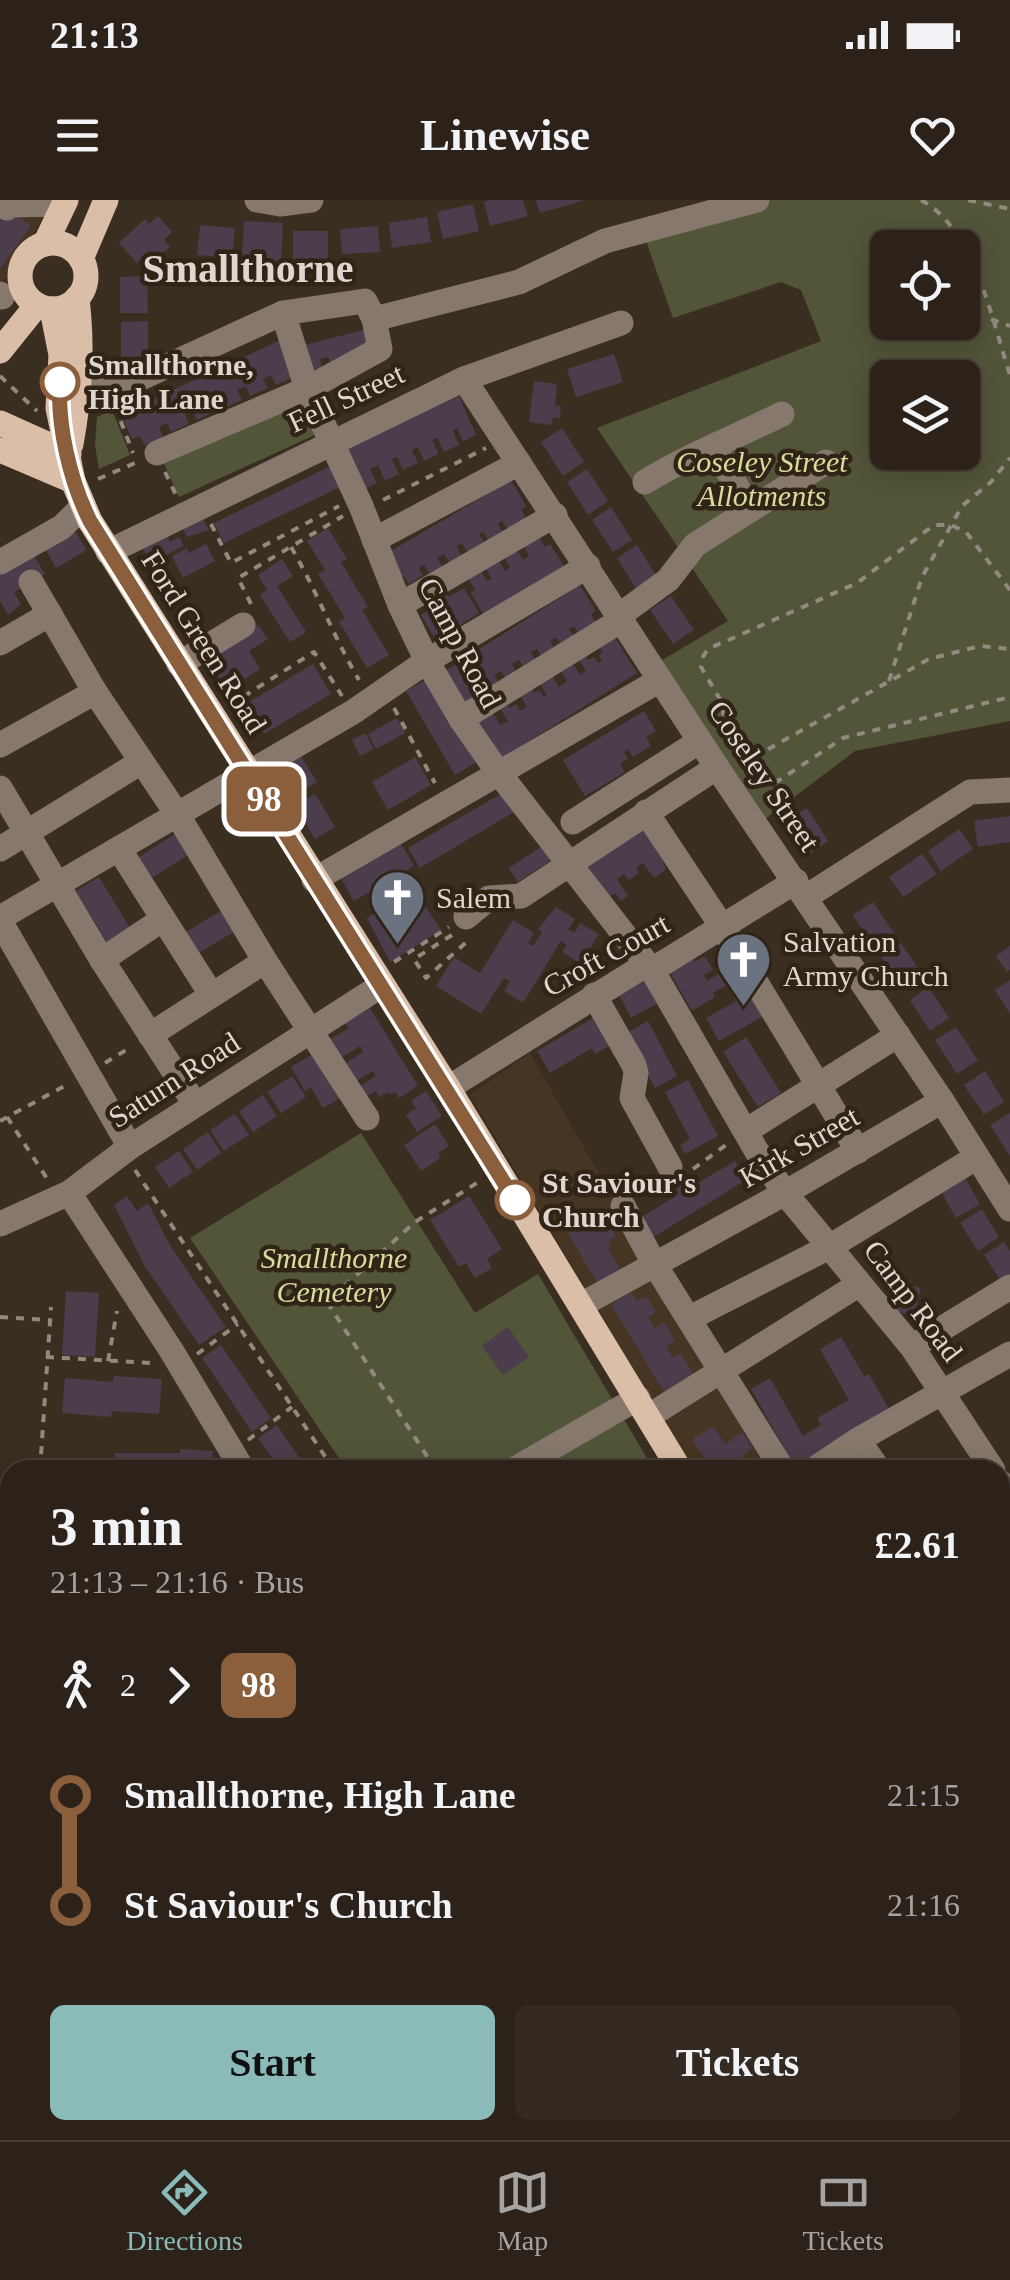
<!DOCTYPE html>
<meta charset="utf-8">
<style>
body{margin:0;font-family:"Times New Roman",serif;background:#342a22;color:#f1f3f6;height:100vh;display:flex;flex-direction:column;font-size:38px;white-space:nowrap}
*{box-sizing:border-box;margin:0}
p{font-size:32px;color:#a6a4a2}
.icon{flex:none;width:55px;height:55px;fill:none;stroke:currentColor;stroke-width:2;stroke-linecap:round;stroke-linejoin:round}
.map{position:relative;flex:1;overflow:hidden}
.details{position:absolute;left:0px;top:1260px;width:1010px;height:680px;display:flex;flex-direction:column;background:#2c2219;border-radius:30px 30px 0 0;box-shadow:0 5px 25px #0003,0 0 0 2px #483f38}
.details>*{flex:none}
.badge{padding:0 20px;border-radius:15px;font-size:35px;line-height:65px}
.buttons{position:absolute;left:870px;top:30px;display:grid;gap:20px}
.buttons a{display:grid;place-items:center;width:110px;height:110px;border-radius:15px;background:#2c2219;box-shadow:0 5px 25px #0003,0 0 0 2px #483f38;font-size:50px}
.map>.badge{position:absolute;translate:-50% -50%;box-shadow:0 0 0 5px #fff}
.legs{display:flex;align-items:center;gap:15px;height:110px;padding:0 50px;font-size:32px}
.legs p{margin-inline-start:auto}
.headline{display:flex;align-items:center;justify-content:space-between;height:170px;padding:0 50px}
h1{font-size:55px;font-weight:800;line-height:75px}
.action{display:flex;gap:20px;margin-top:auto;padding:20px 50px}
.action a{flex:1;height:115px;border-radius:15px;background:#8bbbb9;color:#111;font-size:40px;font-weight:800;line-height:115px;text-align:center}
.action a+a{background:#342a22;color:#f1f3f6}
ul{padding:0 50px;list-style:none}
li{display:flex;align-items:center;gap:35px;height:110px;font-size:38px}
li i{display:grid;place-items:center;width:15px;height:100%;margin:0 12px;background:currentColor}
li i::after{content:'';width:25px;height:25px;margin:-12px;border:8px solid;border-radius:50%;background:#2c2219}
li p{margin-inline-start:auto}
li:first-child i{background:linear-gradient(#0000 50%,currentColor 0)}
li:last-child i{background:linear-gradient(currentColor 50%,#0000 0)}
.status{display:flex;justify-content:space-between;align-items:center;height:70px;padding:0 50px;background:#2c2219;direction:ltr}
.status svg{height:28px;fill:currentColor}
header{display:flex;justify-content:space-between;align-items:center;height:130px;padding:0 50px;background:#2c2219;font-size:45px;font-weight:800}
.tabs{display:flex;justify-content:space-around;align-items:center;height:140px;border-top:2px solid #483f38;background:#2c2219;font-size:28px;color:#a6a4a2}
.tabs a{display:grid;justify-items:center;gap:5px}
.tabs .selected{color:#8bbbb9}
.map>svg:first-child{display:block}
.built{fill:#453522}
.green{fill:#535539;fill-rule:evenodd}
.building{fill:#4b3d4b}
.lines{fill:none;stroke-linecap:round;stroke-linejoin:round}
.path{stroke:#93897f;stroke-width:4;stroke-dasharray:8 8;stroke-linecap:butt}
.minor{stroke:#86786d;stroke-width:25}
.major{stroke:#dbbea8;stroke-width:25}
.line-1-casing{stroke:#fff;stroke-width:22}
.line-1{stroke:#8b5e3c;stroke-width:15}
.stop-1-dot{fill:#fff;stroke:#8b5e3c;stroke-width:5}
.labels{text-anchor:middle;stroke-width:9;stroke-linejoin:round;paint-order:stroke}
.stop-label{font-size:30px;font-weight:bold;fill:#dfd7cf;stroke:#302417;text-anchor:start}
.street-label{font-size:30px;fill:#dfd7cf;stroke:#302417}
.park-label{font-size:30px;font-style:italic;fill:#d8dc9d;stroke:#302417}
.poi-label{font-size:30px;fill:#dfd7cf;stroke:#302417;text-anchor:start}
.district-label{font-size:40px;font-weight:bold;fill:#dfd7cf;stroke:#302417}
</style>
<div class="status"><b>21:13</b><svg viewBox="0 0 49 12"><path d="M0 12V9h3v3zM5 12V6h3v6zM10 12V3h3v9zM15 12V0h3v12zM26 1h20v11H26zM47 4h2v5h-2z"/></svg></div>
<header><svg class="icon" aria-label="menu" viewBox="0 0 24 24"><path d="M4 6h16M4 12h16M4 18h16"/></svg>Linewise<svg class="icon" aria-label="heart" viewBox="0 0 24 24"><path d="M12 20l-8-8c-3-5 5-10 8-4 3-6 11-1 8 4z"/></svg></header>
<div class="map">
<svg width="1010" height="1940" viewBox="0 0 1010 1940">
<rect width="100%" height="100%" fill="#3a2e21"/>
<!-- built -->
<g class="built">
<polygon points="0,0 50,7 0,86"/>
<polygon points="530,853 650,1063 782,1270 694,1270 470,895"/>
<polygon points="848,1930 957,1930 961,1940 825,1940"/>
</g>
<!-- green -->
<g class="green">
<path d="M715,0H1010V521L855,551L757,625L652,466L728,421L597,228L821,141L801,90L781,82L673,118L639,21ZM888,48H962V122H888ZM888,178H962V252H888Z"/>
<polygon points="299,194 317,234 179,297 161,257"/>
<polygon points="112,210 130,255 99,269 95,245 97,217"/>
<polygon points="361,933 475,1113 538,1074 654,1270 347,1270 190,1038"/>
<polygon points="10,1593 10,1930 427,1930 396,1940 0,1940 0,1594"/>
</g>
<!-- building -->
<g class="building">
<polygon points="490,0 523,0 528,16 490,26 484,2"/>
<polygon points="536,0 582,0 582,1 540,13"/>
<polygon points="0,3 31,26 0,69"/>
<polygon points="473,4 479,31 443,39 437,12"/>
<polygon points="158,16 172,32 164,40 170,47 156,59 149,51 137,63 119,43 145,19 149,24"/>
<polygon points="427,17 431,42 392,48 389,23"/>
<polygon points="244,21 283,23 281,62 242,59"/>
<polygon points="200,25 235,28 232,58 197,55"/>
<polygon points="378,26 380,52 342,54 340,29"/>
<rect x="293" y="31" width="35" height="29"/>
<polygon points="147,76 148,113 120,113 120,77"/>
<polygon points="148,121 148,157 121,157 121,122"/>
<polygon points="367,129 371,145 330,164 328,157 320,159 322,168 310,179 301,146"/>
<polygon points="285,138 294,177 276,185 271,175 263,179 268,188 250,196 246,186 237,190 242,200 224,208 219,198 212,201 216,211 197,220 193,211 185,215 189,224 171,232 167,223 159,227 163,237 144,245 140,236 132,239 121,214"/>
<polygon points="614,154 623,182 576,197 567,169"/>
<polygon points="534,181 557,184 555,205 561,206 560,218 553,217 552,225 529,222"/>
<polygon points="459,196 476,235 463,241 457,228 453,231 459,245 444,252 437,237 432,240 439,254 424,261 418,247 412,250 418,263 403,270 397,257 392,259 399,274 385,281 378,265 370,269 377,283 363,290 341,251"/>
<polygon points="562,228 584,262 563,276 541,242"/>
<polygon points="333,265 342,286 224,343 214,323"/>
<polygon points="587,269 608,301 588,315 567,282"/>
<polygon points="511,280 526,306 521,309 526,318 508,330 502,321 498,324 502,331 492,347 483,332 479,334 487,347 467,352 462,343 456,346 464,360 452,367 444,354 437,358 446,372 433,379 424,365 419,368 423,375 409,384 404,376 401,378 386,354"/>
<polygon points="611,307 632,340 613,352 592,320"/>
<polygon points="202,317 209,330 187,337 182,327"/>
<polygon points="73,328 87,350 56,368 43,345"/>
<polygon points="328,328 347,359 341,362 368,407 362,410 389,455 367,468 339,422 345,418 318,374 325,370 307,341"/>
<polygon points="536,332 545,347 550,344 564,366 484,415 471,393 475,390 464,372 479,368 487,381 492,379 482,362 495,354 505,371 510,368 501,352 514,344 523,360 529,356 520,341"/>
<polygon points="167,335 170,342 179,337 184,346 150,363 142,347"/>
<polygon points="206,344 215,361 183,378 172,356 187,348 189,353"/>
<polygon points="637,345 657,377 637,390 617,358"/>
<polygon points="31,351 45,374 14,392 21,404 8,415 0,401 0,370"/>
<polygon points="282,359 293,376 277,386 306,432 290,442 260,395 267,390 258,375"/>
<polygon points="580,385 596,411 591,414 596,423 579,434 574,426 569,429 578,442 565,450 556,437 550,441 559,455 546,463 537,449 531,452 539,466 528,474 519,460 512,464 520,477 509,484 501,471 494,475 502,488 489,496 480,482 473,487 479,495 463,505 443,472"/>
<polygon points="464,388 479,413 436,440 421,415 440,402 437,397 445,392 448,397"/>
<polygon points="671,396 694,430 673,444 650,410"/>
<polygon points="258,425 268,439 249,451 260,469 226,491 208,462 211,454"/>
<polygon points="612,433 637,473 499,560 476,524 493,513 500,525 508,521 496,502 503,498 510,508 516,504 520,511 527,507 517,490 528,483 535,493 539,490 544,497 547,495 537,480 550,472 559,487 567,481 558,467 570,459 580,475 586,471 576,456 583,452 588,460 594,457 598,463 602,461 599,455 603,452 597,443"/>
<polygon points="313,464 331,494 264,534 246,504"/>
<polygon points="429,478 477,562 455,575 406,491"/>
<polygon points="644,511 656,531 646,537 651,546 633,557 628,549 624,552 628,559 620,564 625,572 585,596 563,560"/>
<polygon points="397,518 405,533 376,549 368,534"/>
<polygon points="365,533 374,549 360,556 352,540"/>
<polygon points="301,556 317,582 289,599 274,572"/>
<polygon points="415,557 431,585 388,610 372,582"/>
<polygon points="504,592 516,611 420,668 408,648"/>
<polygon points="315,594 335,627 315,639 295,606"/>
<polygon points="807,608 828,641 809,654 787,621"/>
<polygon points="1010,616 1010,642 978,647 974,621"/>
<polygon points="648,626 666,669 654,678 643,663 636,668 639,673 629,680 624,674 617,679 628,696 621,701 615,693 608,698 582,671"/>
<polygon points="959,629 973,649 941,671 928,651"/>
<polygon points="175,634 188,655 147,681 134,660"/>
<polygon points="399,640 414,666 354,701 339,675"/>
<polygon points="544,645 553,659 518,682 509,668"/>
<polygon points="922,654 937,674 903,697 889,677"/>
<polygon points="99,677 133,733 110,747 76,691"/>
<polygon points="873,702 894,733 874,747 853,715"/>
<polygon points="418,704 421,710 426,707 441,730 390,762 367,718 388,705 396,717"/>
<polygon points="556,707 575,719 568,729 574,733 580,723 599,734 580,763 562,752 567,745 561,741 523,803 504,791 510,781 504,778 481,814 436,786 454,757 480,773 513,720 534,733 528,743 533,746 542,732 538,729"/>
<polygon points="224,709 237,730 195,755 183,734"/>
<polygon points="901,743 923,776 903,789 881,757"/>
<polygon points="1010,746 1010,770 1007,772 996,756"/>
<polygon points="705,756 713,770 704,775 707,781 723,771 730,783 713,793 715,797 692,811 669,771 692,758 695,762"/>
<polygon points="644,778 658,803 631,818 618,793"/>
<polygon points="747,779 767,814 719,841 706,818 736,801 729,789"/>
<polygon points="1010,780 1010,814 995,790"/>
<polygon points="928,787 949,818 930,831 910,800"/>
<polygon points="370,808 418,886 399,898 395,892 390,895 388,892 379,897 376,891 366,897 360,886 376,876 373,871 357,881 346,863 363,852 360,846 341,858 329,840 349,828 345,823"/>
<polygon points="593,818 609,846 595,854 592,848 550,873 537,851"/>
<polygon points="648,821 677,876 655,888 626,833"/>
<polygon points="956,827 978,860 957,874 935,840"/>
<polygon points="746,837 781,893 758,907 723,852"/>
<polygon points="320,850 342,897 323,908 311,887 305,891 291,867"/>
<polygon points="985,871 1004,902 984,915 964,885"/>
<polygon points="292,876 306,897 281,913 267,892"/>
<polygon points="688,880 718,936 685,954 680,945 690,939 665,892"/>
<polygon points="426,891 442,916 417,932 406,915 416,908 411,901"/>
<polygon points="263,895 277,916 253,932 239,911"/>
<polygon points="1010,913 1010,956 990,925"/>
<polygon points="235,914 249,935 224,951 210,930"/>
<polygon points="435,924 449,946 438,953 441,958 421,971 404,945"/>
<polygon points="208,932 221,953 197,970 183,949"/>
<polygon points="179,951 193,972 169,988 155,967"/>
<polygon points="735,961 746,980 652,1038 640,1018 679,994 675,987 687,980 691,987"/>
<polygon points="963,974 980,1004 956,1018 939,988"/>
<polygon points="127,996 137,1011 148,1003 171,1047 226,1127 199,1145 144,1065 114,1005"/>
<polygon points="469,996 502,1049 487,1059 492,1068 475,1078 466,1063 459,1067 430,1020"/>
<polygon points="982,1009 999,1037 978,1051 960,1023"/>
<polygon points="598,1012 601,1018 593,1022 598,1029 608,1023 616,1036 608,1041 611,1046 608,1048 621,1070 598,1084 564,1027"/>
<polygon points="1004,1042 1010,1051 1010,1078 1002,1083 984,1055"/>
<polygon points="897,1082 921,1088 915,1116 890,1110"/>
<polygon points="66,1091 99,1093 95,1157 62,1155"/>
<polygon points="631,1092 637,1101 646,1096 656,1112 648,1117 655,1128 664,1122 675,1140 666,1146 673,1158 681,1153 693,1174 664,1192 611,1104"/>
<polygon points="508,1127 529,1157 503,1175 482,1146"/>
<polygon points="841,1137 864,1176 869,1174 890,1211 794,1270 783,1251 785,1249 751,1189 770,1178 803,1236 821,1225 817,1218 849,1200 820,1149"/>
<polygon points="221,1145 271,1218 252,1232 202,1158"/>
<polygon points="114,1176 162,1179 159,1214 112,1211 111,1217 62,1213 65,1178 113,1182"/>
<polygon points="277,1225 308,1270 280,1270 258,1238"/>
<polygon points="713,1226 725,1244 742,1232 753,1248 726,1270 713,1270 692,1240"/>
<polygon points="180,1249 213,1251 212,1270 52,1270 53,1260 115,1259 115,1253 180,1253"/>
<polygon points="1010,1328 1010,1360 1000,1366 1000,1335"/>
<polygon points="1010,1412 1010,1441 1000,1427 1000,1419"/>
<polygon points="10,1450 10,1477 0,1478 0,1451"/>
<polygon points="1010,1737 1010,1773 1000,1757 1000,1743"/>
</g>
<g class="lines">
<!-- path -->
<g class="path">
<path d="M921,0C975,29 992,121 1010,175"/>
<polyline points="968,0 1010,9"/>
<polyline points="991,119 1010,126"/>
<polyline points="0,176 37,211"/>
<polyline points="115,206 133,253"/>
<polyline points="165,272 176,295"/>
<polyline points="98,279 135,263"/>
<polyline points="383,300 486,248"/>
<polyline points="211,324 231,363 339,306"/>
<path d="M291,347C317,391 333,436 359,480"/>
<polyline points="1010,390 966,332 951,325 934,325 857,383 708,449 702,458 701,467 721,501 726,530 758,577 778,581 843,538 1010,497"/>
<polyline points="251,404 238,378 343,316"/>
<polyline points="889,481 922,377 962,306 991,282 1010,258"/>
<polyline points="230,505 314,452 342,496"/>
<polyline points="394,508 435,583"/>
<polyline points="740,565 929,459 980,446 1010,449"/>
<polyline points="452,735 414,759 426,778 470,739"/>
<polyline points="394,762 449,727"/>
<polyline points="105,863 131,847"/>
<polyline points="7,917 48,980"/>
<polyline points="0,921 70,883"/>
<polyline points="693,969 726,945"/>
<polyline points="135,970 334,1270"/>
<polyline points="0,1117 50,1120"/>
<polyline points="197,1154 238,1124"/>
<polyline points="46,1157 151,1163"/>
<polyline points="108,1161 117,1111"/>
<polyline points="248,1240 292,1207"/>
<polyline points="40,1270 51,1107"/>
<polyline points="436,1270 327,1102 415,1022 480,981"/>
<polyline points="1000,1389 1010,1382"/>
<polyline points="511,1940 515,1930"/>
</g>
<!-- minor -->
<g class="minor">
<polyline points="257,0 280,4 311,0"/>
<polyline points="7,8 9,5 64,4"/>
<polyline points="0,94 2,97"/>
<polyline points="283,113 307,189 361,306 400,405 427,461 461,519 498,572 647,764"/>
<polyline points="464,179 722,575 942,901 1010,1009"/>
<polyline points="80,193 141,178 283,113 365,101 374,119 519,82 605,41 757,0"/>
<polyline points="714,247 750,310"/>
<polyline points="157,253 307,189 380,149 374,119"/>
<path d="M645,282C688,255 736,237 782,214"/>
<polyline points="374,340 519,263"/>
<polyline points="108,352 464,179 621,123"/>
<polyline points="0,362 62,327 82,307"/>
<polyline points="31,382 95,492 177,614 265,761 367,918"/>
<polyline points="400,405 555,315"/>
<polyline points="620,415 668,380 695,345 826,262"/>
<polyline points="0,443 50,414"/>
<polyline points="179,464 243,425"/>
<polyline points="461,519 623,419"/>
<polyline points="0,545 95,492"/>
<polyline points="0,588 102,760 195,904"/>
<polyline points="646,612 723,728 858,951"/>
<polyline points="573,622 700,541"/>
<polyline points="0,649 141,562"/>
<polyline points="119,649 211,794"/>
<polyline points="314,680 660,480"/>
<polyline points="806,697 970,592 1010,590"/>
<polyline points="466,717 489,698 521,696 717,567"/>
<polyline points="0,718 353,512 427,461 588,366"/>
<polyline points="0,721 130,947"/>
<polyline points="102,760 163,719"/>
<polyline points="652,770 756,950 785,993 912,1147 993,1270"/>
<polyline points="594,795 634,865 636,873 632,898 670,967"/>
<polyline points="150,835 265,761"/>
<polyline points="448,888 647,764 652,770 796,681"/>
<polyline points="746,931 898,835"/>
<polyline points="69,993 171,1150 243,1270"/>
<polyline points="623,1006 655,1065 783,1270"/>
<polyline points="0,1024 69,993 130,947 382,785"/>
<polyline points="581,1105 785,993 942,901"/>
<polyline points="690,1118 831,1046 977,957"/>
<polyline points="912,1147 1010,1087"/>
<polyline points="649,1216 858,1085"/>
<polyline points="858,1240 879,1270"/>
<polyline points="513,1270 638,1198"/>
<polyline points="813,1270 858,1240 1010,1154"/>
<polyline points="1000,1282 1010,1298"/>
<polyline points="0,1320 10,1319"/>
<polyline points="0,1410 10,1409"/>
<polyline points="1000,1457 1010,1471"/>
<polyline points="0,1501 10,1500"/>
<polyline points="1000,1574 1010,1564"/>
<polyline points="1000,1719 1010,1712"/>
<polyline points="1000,1849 1010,1844"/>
<polyline points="974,1930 979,1940"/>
<polyline points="785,1940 809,1930"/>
</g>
<!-- major -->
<g class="major">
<circle cx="53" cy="76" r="33"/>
<polyline points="45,44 66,0"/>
<polyline points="81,59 106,0"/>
<polyline points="52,109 61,155 58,208 73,281 90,321 448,888 680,1270"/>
<polyline points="0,151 37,105"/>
<polyline points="0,223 69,254"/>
<path d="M71,244C80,194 83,149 77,98"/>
<polyline points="0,250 73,281"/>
<polyline points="1000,1604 1010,1611"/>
</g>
</g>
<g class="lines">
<defs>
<path id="line-1" d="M60,182C57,225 70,281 90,321L515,1000"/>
</defs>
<!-- line-1 casing -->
<use href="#line-1" class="line-1-casing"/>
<!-- line-1 -->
<use href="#line-1" class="line-1"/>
</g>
<!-- icons -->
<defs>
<symbol id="church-pin" viewBox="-11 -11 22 30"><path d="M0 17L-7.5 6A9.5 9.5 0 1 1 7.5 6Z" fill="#6b7280" stroke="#302417"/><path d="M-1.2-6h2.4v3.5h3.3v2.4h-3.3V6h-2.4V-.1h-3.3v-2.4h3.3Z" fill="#fff"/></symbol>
</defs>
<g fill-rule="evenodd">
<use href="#church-pin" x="366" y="666" width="63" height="86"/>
<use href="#church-pin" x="712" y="728" width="63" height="86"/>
</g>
<!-- markers -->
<g class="stop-1-dot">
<circle cx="60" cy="182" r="18"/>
<circle cx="515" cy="1000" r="18"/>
</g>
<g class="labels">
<!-- stop labels -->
<g class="stop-label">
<text x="88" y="175">Smallthorne,<tspan x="88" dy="34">High Lane</tspan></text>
<text x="542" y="993">St Saviour's<tspan x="542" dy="34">Church</tspan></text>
</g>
<!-- street labels -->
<g class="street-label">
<text transform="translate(346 198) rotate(-25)" y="10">Fell Street</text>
<text transform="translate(204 442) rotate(58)" y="10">Ford Green Road</text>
<text transform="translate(460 443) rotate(62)" y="10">Camp Road</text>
<text transform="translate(764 576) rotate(56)" y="10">Coseley Street</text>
<text transform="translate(606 755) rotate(-29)" y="10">Croft Court</text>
<text transform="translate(174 880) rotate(-33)" y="10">Saturn Road</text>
<text transform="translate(799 947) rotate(-30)" y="10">Kirk Street</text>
<text transform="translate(913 1101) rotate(53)" y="10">Camp Road</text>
</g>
<!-- park labels -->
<g class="park-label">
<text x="762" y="272">Coseley Street<tspan x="762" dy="34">Allotments</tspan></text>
<text x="334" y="1068">Smallthorne<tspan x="334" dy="34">Cemetery</tspan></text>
</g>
<!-- poi labels -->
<g class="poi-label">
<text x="436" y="708">Salem</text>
<text x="783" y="752">Salvation<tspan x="783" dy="34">Army Church</tspan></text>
</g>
<!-- district labels -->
<g class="district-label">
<text x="248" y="82">Smallthorne</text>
</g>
</g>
</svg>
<div class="buttons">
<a><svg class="icon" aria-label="locate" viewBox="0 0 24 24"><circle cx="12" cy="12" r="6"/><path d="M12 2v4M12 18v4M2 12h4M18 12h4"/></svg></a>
<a><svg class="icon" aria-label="layers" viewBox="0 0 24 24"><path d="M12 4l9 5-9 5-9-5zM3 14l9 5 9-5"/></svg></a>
</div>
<b class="badge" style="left:264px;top:599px;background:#8b5e3c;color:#fff">98</b>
<section class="details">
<div class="headline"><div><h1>3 min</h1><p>21:13 – 21:16 · Bus</p></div><b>£2.61</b></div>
<div class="legs"><svg class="icon" aria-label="walk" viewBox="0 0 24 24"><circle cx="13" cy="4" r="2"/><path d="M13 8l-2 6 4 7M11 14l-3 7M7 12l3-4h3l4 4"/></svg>2<svg class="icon" aria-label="forward" viewBox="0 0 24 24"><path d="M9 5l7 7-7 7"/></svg><b class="badge" style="background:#8b5e3c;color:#fff">98</b></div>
<ul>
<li><i style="color:#8b5e3c"></i><b>Smallthorne, High Lane</b><p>21:15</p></li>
<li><i style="color:#8b5e3c"></i><b>St Saviour's Church</b><p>21:16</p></li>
</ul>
<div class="action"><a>Start</a><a>Tickets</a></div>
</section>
</div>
<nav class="tabs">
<a class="selected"><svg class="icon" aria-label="directions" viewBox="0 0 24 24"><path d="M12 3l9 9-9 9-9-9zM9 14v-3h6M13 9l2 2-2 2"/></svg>Directions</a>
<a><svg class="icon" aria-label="map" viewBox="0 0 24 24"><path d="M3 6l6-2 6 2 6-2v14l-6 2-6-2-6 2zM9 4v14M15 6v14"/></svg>Map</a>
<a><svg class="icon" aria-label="tickets" viewBox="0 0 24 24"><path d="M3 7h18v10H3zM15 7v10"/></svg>Tickets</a>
</nav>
